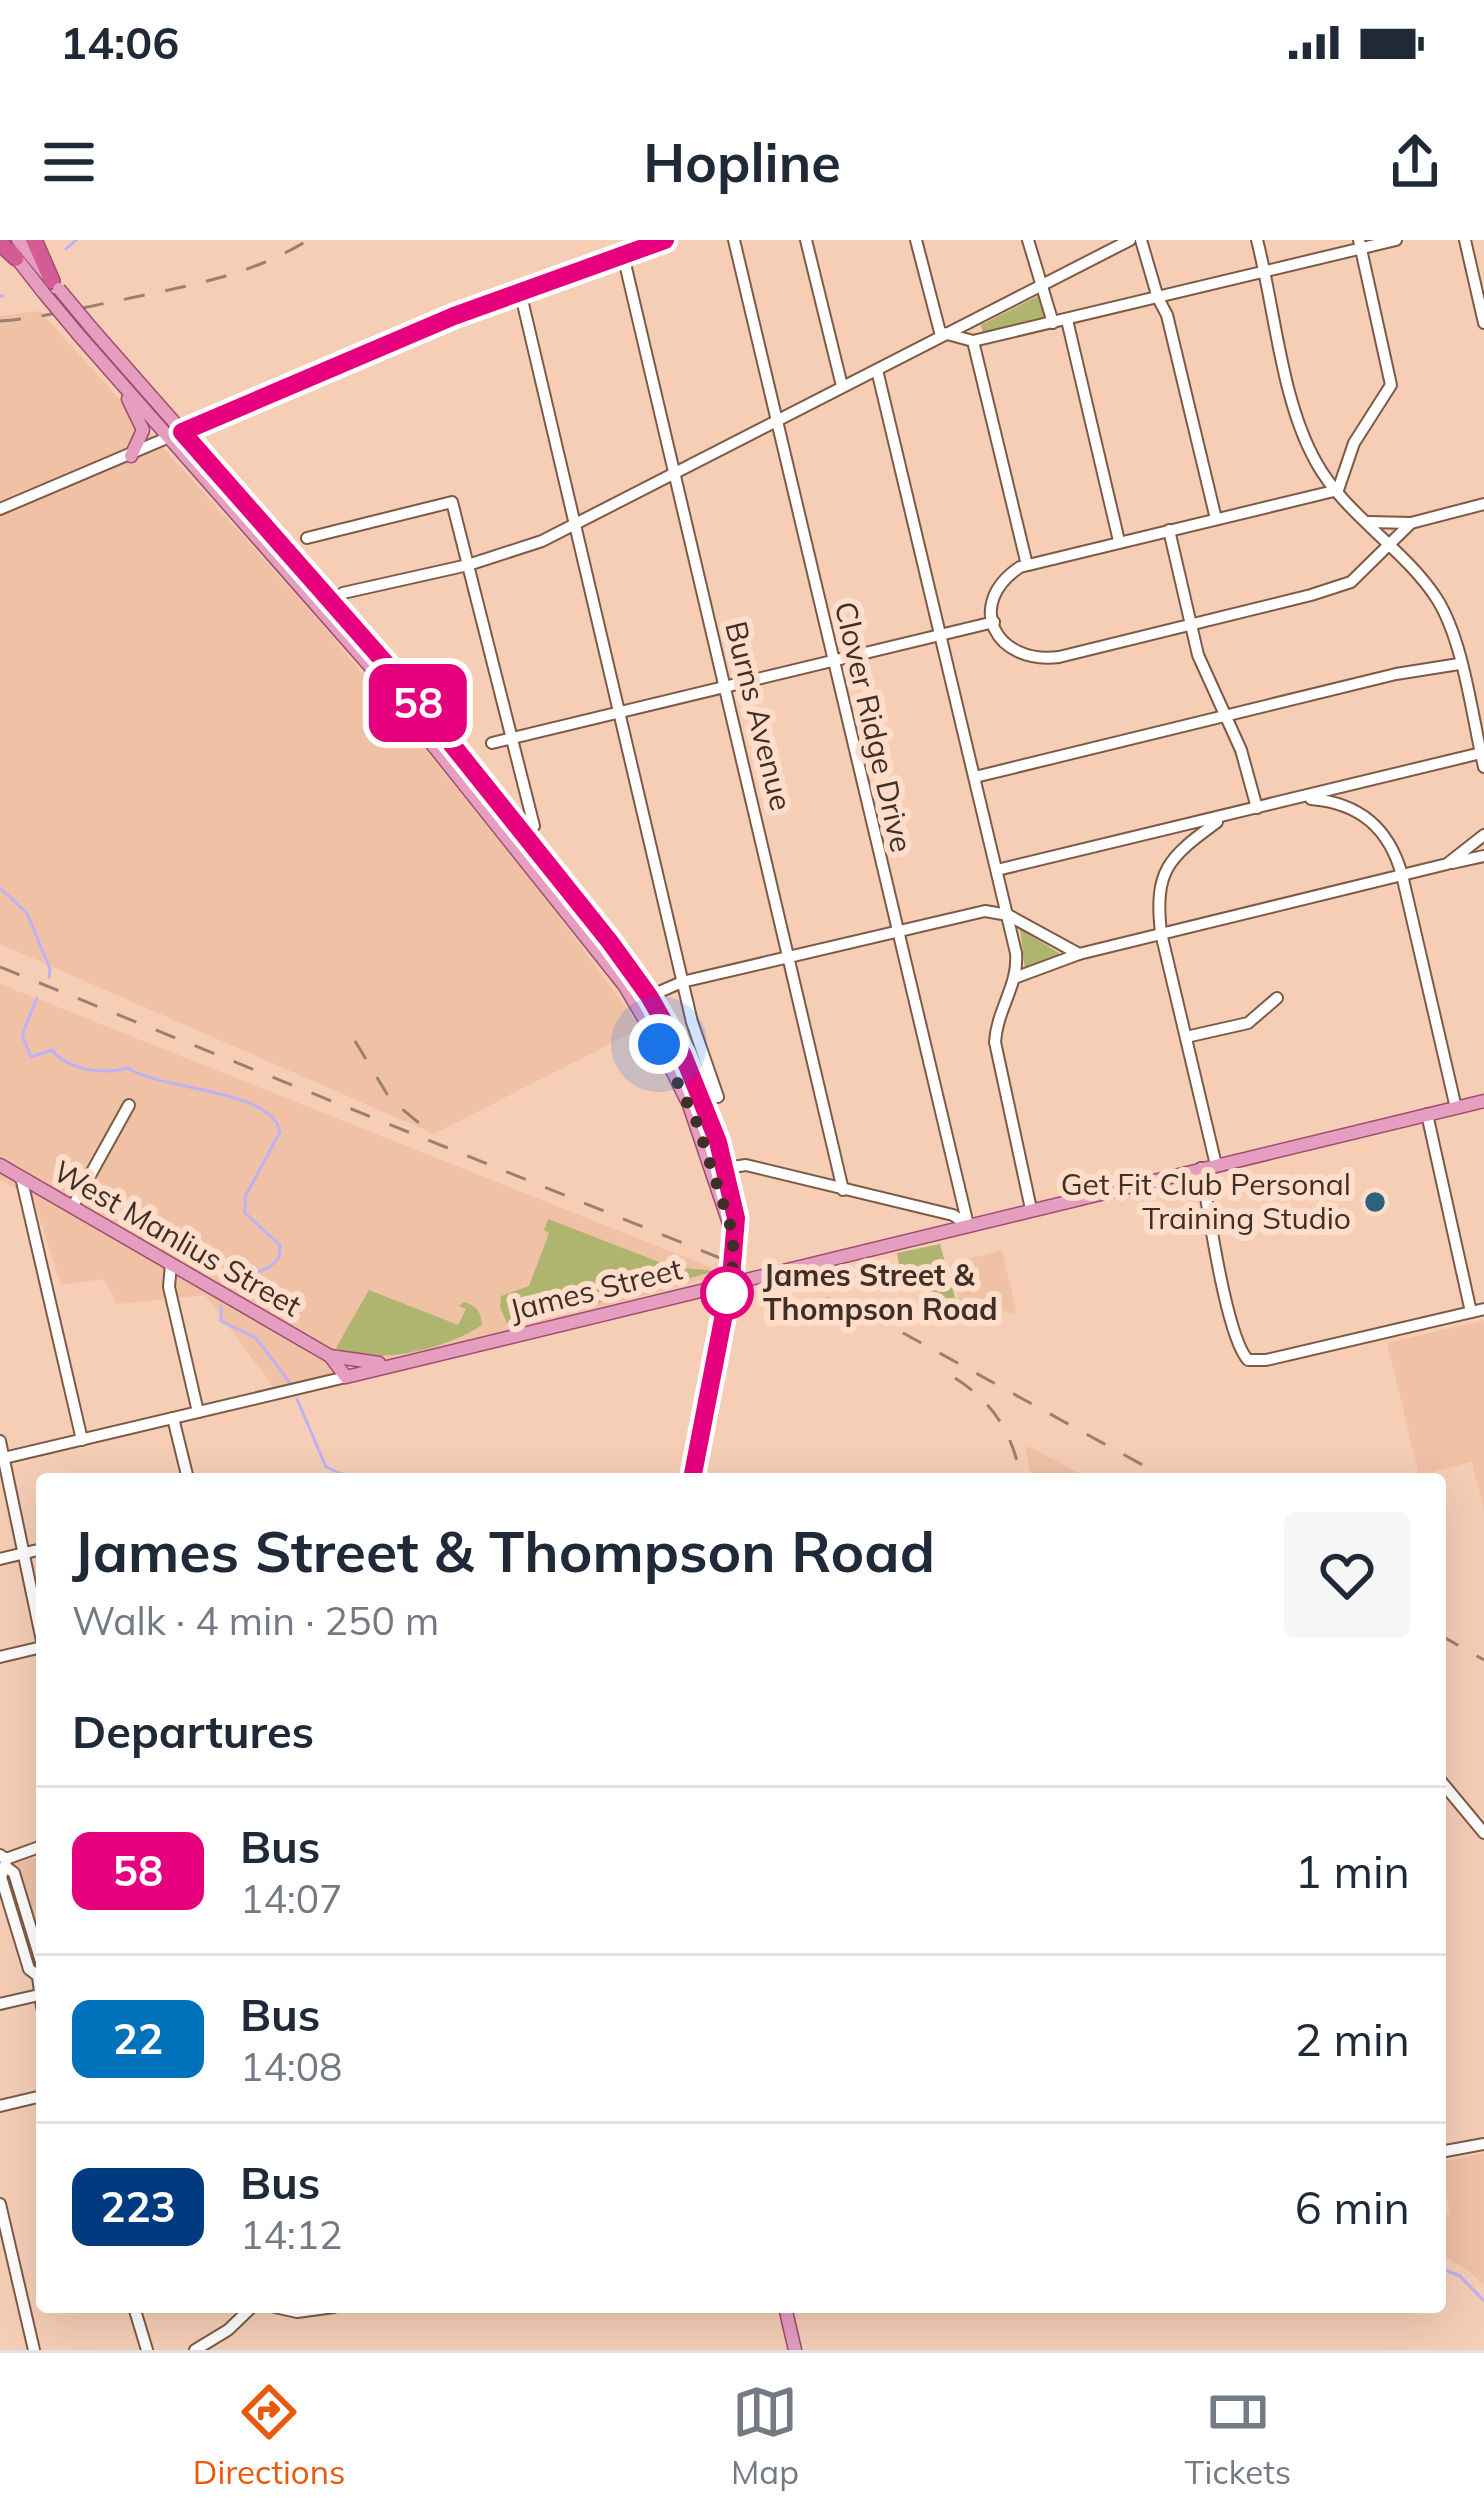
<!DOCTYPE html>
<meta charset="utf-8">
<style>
body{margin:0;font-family:Mulish,sans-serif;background:#f6f6f7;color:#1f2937;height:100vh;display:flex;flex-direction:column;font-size:45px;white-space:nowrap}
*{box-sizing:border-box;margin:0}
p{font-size:39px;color:#747a83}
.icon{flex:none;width:66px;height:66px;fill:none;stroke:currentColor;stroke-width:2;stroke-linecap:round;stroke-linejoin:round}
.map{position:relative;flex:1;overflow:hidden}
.details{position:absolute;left:36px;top:1233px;width:1410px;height:840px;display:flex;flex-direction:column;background:#fff;border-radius:12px;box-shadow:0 12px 48px #0002}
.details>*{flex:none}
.badge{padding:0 24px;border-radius:18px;font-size:42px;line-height:78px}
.you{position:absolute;width:60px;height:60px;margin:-30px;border:9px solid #fff;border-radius:50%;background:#1a73e8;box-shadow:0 0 0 18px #1a73e833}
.map>.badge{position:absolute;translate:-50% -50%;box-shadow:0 0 0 6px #fff}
h2{padding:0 36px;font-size:45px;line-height:108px}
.round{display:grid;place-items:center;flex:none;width:126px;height:126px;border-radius:12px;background:#f6f6f7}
.overview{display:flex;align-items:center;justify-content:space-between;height:204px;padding:0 36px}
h1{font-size:57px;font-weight:700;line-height:90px}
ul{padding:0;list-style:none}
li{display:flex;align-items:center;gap:36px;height:168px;padding:0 36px;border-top:3px solid #e0e1e3}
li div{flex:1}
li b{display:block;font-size:45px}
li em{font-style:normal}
li .badge{min-width:132px;font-weight:700;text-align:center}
.status{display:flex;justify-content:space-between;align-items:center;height:84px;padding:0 60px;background:#fff;direction:ltr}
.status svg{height:33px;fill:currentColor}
header{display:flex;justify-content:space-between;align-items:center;height:156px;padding:0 36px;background:#fff;font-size:54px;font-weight:700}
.menu{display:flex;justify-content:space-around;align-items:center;height:168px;border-top:3px solid #e0e1e3;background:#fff;font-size:33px;color:#747a83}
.menu a{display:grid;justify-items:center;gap:6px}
.menu .current{color:#ea580c}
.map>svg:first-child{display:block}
.built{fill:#f0c1a5}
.green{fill:#afb46f}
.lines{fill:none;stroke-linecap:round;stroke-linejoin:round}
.stream{stroke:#bdb2f3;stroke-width:3}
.minor-casing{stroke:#7d5a45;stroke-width:14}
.major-casing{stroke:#9f4c6f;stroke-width:15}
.highway-casing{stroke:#9f4c6f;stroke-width:18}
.minor{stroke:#fff;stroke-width:10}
.major{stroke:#e59dc0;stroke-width:12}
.highway{stroke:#d35c96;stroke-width:15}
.rail{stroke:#9c806f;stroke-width:3;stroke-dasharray:21 21;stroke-linecap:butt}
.major-bridge-casing{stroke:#9f4c6f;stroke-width:15;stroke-linecap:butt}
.major-bridge{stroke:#e59dc0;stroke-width:12}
.line-casing{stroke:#fff;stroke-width:27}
.line{stroke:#e6007e;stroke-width:18}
.walk{stroke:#3f2f26;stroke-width:12;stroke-dasharray:0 21.6}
.poi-dot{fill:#2b627c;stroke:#feddca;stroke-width:4.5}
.stop-dot{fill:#fff;stroke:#e6007e;stroke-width:6}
.labels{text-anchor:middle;stroke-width:12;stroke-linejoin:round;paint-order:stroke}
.street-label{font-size:30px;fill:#3f2f26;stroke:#feddca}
.poi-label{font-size:30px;fill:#3f2f26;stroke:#feddca;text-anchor:end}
.stop-label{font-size:30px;font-weight:bold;fill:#3f2f26;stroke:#feddca;text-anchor:start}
</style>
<div class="status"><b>14:06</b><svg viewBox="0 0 49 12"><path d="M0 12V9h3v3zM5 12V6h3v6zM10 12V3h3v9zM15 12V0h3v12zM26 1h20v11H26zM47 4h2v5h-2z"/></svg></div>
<header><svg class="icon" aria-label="menu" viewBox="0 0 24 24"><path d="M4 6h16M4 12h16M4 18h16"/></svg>Hopline<svg class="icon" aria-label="share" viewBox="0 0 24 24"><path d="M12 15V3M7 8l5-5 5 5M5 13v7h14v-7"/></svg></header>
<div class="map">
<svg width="1484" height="2110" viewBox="0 0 1484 2110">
<rect width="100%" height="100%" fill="#f6ceb6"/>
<!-- built -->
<g class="built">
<polygon points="40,71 321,383 533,642 641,788 434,894 0,704 0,76"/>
<polygon points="0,744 710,1027 724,1034 278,1153 205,1055 117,1064 104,1039 61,1045 33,958 0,940"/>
<polygon points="1002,1010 1017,1074 959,1061 951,1023"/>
<polygon points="1484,1080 1484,1270 1472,1222 1419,1235 1387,1103"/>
<polygon points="1025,1205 1091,1239 1031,1239"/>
<polygon points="42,1616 42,1742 7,1632 16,1623"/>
<polygon points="1484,1913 1484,2046 1471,2032 1443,2016 1440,2009 1440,1976 1450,1973 1440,1922"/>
</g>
<!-- green -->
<g class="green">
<polygon points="1040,55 1047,79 983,94 981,85"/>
<polygon points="1020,689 1059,713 1058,716 1025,730"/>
<polygon points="548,979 672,1027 716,1031 526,1083 507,1083 500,1067 501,1056 529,1046 549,993 544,990"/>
<polygon points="940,1004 956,1061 903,1045 897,1013"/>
<path d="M369,1050L458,1085L466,1069L459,1066L464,1062C477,1066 481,1072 482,1085C450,1107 382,1125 341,1111L336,1108Z"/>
</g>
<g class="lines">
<!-- stream -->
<g class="stream">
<polyline points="66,9 76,0"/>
<polyline points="0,56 3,56"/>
<polyline points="0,648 27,673 50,729 49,737"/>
<path d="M37,758L22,795L31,817L52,810C68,830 103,835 128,828C162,851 273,849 280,892L245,957V973L280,1005L279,1018L268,1028L233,1040L230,1047"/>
<polyline points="221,1066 221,1081 256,1098 290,1143"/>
<polyline points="297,1159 326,1227 353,1239"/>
<polyline points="1440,2028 1460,2036 1484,2061"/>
</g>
<defs>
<g id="minor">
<polyline points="734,0 968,985"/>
<polyline points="806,0 842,146"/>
<polyline points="916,0 940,92 973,101 1396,0"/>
<polyline points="1028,0 1053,83"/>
<polyline points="1141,0 1158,58 1167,75 1216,279"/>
<path d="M1257,0C1275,69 1281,160 1316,222C1345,275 1404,308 1437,359C1464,402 1472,477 1484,527"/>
<polyline points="1465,0 1484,83"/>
<polyline points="623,15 843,950"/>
<polyline points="520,51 692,782 718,857"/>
<polyline points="1067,80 1119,301"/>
<polyline points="973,101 1027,325"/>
<path d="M877,130L1016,713C1019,745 997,769 995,802L1031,969"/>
<path d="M1338,250L1020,327C964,364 995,425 1059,417L1311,355L1351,342L1411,283L1484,264"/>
<polyline points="1338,250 1354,203 1391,145 1359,0"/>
<polyline points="0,269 454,76 665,0"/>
<polyline points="1369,282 1411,283"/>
<polyline points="1169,290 1198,415 1241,510 1257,568"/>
<polyline points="307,298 452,262 534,586"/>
<polyline points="343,353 468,325 542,301 1130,0"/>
<polyline points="492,503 994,382"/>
<polyline points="975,537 1396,434 1459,424"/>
<path d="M1311,559C1360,563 1389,588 1402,635L1456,868"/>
<polyline points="1452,623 1484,616"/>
<polyline points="997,630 1481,513"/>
<polyline points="1017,737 1079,714"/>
<polyline points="643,759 682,742 985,671 1008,675 1079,714 1447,624 1484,595"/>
<polyline points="1186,797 1248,783 1277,758"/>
<polyline points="1427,874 1471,1072"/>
<path d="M1216,925L1161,693C1154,630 1168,618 1217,582"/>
<path d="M1201,928C1208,966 1226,1097 1248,1120H1266L1484,1069"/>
<polyline points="712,930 746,925 953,975 968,985"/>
<polyline points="21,937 82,1200"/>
<polyline points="73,966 129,865"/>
<polyline points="171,1024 169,1047 198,1172"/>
<polyline points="173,1178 188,1239"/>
<polyline points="0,1201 42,1401"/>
<polyline points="0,1219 346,1137"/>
<polyline points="0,1319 42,1309"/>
<polyline points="0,1417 42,1407"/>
<polyline points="1440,1540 1484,1593"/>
<polyline points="0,1615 6,1619 5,1626 14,1633 42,1725 38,1736 42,1767"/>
<polyline points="6,1619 42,1606"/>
<polyline points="5,1626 1,1637 29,1729 38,1736"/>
<polyline points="0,1764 39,1755"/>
<polyline points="0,1866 42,1856"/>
<polyline points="1440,1912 1484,1904"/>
<polyline points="0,1964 34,2110"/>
<polyline points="134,2067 147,2110"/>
<polyline points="275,2067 297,2072 334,2067"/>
<polyline points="195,2110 228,2090 252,2067"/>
</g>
<g id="major">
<polyline points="18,0 46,34"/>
<polyline points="11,11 43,52"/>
<path d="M94,91C228,244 363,394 491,553C589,675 717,807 735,971C738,1003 730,1038 724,1069C712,1125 699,1182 692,1239"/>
<polyline points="78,94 368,424 624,745 659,804 689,865 732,992"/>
<polyline points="128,159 143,190 131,216"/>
<polyline points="0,925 330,1116 379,1123"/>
<polyline points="330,1116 346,1137 1484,861"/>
<polyline points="785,2067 795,2110"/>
</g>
<g id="highway">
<polyline points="34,0 52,41"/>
<polyline points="0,3 16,18"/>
</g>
</defs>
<!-- minor casing -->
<use href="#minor" class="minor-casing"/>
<!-- major casing -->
<use href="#major" class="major-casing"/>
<!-- highway casing -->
<use href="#highway" class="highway-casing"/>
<!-- minor -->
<use href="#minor" class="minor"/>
<!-- major -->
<use href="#major" class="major"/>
<!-- highway -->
<use href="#highway" class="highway"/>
<!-- rail -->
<g class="rail">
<path d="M0,81C41,78 81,68 121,60C186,46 251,36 308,0"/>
<polyline points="0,727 720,1018"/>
<polyline points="355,801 390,859 425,888"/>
<polyline points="788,1041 905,1094 1168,1239"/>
<path d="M955,1138C994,1163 1013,1194 1021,1239"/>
<polyline points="1440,1395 1484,1420"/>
</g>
<defs>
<g id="major-bridge">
<polyline points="59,49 94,91"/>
<polyline points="43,52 78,94"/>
</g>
</defs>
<!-- major-bridge casing -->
<use href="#major-bridge" class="major-bridge-casing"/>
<!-- major-bridge -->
<use href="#major-bridge" class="major-bridge"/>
</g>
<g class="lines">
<defs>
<polyline id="line" points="665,0 454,76 182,192 402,442 610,702 649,756 683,815 718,902 736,978 731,1038 692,1239"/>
</defs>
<!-- line casing -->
<use href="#line" class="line-casing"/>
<!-- line -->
<use href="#line" class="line"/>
<!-- walk -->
<polyline class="walk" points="659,804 697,883 733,994 733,1023 726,1060 727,1053"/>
</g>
<!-- markers -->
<circle class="poi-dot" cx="1375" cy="962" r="12"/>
<circle class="stop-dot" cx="727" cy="1053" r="24"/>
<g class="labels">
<!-- street labels -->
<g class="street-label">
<text transform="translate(758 476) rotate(76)" y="10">Burns Avenue</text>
<text transform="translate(873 487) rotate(77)" y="10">Clover Ridge Drive</text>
<text transform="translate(177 999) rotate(30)" y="10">West Manlius Street</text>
<text transform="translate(596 1050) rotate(-14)" y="10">James Street</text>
</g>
<!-- poi labels -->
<g class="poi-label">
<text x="1351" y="955">Get Fit Club Personal<tspan x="1351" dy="34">Training Studio</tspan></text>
</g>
<!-- stop labels -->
<g class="stop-label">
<text x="763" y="1046">James Street &amp;<tspan x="763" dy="34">Thompson Road</tspan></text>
</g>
</g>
</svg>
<div class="you" style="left:659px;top:804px"></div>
<b class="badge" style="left:418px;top:463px;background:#e6007e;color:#fff">58</b>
<section class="details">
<div class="overview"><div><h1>James Street &amp; Thompson Road</h1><p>Walk · 4 min · 250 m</p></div><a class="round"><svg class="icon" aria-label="heart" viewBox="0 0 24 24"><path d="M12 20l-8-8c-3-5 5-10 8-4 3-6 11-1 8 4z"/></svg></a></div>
<h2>Departures</h2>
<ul>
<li><span class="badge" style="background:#e6007e;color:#fff">58</span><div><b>Bus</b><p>14:07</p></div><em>1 min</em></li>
<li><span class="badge" style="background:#0072bc;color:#fff">22</span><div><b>Bus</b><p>14:08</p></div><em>2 min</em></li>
<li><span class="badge" style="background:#003b80;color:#fff">223</span><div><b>Bus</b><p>14:12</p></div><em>6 min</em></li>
</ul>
</section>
</div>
<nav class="menu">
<a class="current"><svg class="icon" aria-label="directions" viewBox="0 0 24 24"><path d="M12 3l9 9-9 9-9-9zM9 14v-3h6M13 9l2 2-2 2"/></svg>Directions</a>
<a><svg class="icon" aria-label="map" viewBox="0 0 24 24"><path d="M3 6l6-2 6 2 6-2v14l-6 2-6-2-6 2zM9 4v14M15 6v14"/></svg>Map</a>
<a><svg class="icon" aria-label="tickets" viewBox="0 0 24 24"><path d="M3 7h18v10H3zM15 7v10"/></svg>Tickets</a>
</nav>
